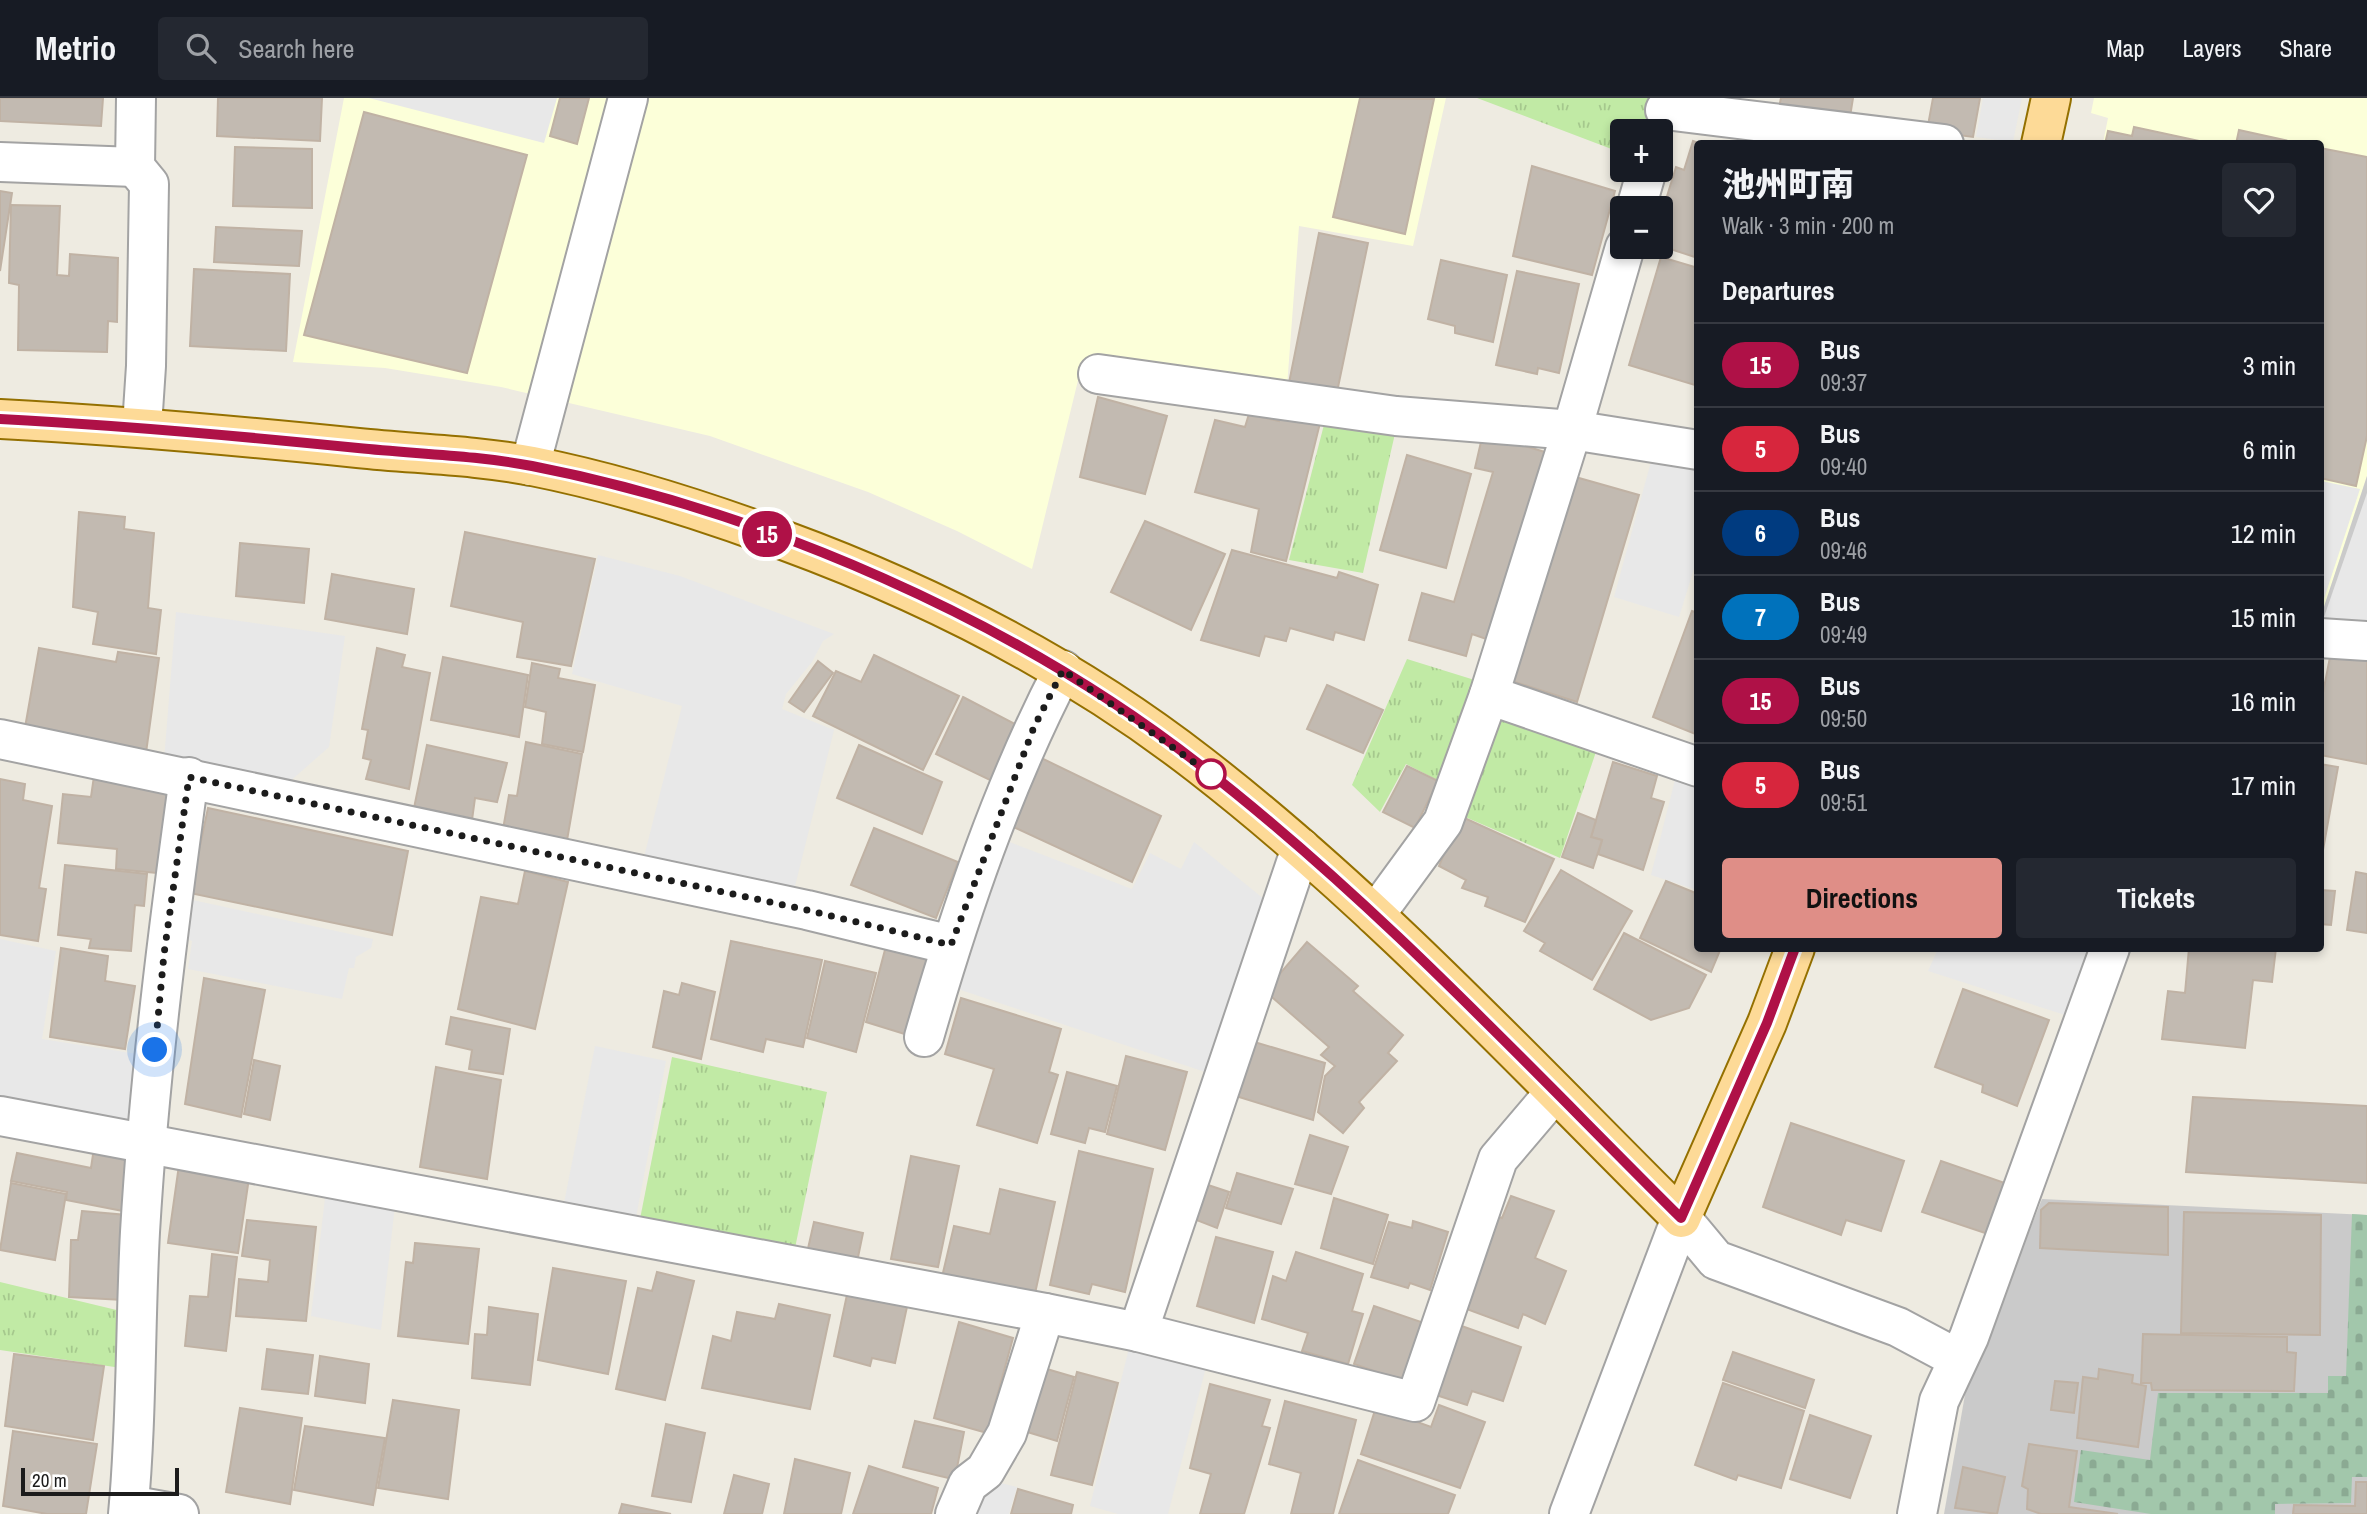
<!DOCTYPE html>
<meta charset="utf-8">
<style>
body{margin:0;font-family:"Archivo Narrow","Noto Sans JP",sans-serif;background:#242831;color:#f1f3f6;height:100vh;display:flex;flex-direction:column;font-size:26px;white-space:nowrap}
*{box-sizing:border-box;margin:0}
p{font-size:23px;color:#9ea1a6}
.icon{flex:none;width:38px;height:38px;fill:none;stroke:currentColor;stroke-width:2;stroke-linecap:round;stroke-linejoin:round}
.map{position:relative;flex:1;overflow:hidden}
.sheet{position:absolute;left:1694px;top:42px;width:630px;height:812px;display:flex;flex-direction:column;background:#171b24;border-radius:7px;box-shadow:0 4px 10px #0003}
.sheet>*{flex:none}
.badge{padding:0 14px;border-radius:23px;font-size:24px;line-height:46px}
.fabs{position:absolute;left:1610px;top:21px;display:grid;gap:14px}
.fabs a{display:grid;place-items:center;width:63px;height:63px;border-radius:7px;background:#171b24;box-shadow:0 4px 10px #0003;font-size:35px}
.scale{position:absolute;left:21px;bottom:18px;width:158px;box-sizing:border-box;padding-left:7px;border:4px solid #1c1c1c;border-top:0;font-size:19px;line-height:24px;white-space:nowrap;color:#1c1c1c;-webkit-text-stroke:5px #fff;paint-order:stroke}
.you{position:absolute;width:35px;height:35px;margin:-18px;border:5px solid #fff;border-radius:50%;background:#1a73e8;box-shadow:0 0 0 10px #1a73e833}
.map>.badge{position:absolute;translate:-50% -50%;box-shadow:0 0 0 4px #fff}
h2{padding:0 28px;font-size:26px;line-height:63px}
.round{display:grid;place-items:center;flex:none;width:74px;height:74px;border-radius:7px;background:#242831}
.overview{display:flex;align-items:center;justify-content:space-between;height:119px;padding:0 28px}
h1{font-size:33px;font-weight:800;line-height:52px}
.action{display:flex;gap:14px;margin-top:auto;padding:14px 28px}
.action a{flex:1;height:80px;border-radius:7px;background:#df8e87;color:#111;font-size:28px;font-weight:800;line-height:80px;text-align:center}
.action a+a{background:#242831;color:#f1f3f6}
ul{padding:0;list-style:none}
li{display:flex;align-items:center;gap:21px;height:84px;padding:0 28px;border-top:2px solid #363941}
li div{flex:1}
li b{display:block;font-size:26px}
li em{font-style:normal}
li .badge{min-width:77px;font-weight:700;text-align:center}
header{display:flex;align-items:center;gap:42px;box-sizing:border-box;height:98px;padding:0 35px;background:#171b24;border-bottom:2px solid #363941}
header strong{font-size:33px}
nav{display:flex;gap:38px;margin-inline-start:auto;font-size:24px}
.search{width:490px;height:63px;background:#242831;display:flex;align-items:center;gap:18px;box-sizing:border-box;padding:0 24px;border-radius:7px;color:#9ea1a6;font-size:26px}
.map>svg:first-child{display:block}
.education{fill:#fcffd9}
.religious{fill:#cacaca}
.grass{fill:url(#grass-tufts)}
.cemetery{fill:url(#cemetery-stones)}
.parking{fill:#e8e8e8}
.building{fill:#c2bab1;stroke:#c0b2a4;stroke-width:2}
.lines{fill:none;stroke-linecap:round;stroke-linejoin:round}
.minor-casing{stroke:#a3a3a3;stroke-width:42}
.major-casing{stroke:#947000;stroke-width:42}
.minor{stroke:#fff;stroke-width:38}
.major{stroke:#fdda97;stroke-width:38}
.line-casing{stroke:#fff;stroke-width:16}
.line{stroke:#af1147;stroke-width:10}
.walk{stroke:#1c1c1c;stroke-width:7;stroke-dasharray:0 12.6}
.stop-dot{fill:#fff;stroke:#af1147;stroke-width:3.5}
</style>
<header>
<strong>Metrio</strong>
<div class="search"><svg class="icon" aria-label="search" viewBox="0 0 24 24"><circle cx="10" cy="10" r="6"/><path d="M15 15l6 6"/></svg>Search here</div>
<nav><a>Map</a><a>Layers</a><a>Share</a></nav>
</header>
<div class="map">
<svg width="2367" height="1416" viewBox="0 0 2367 1416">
<defs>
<pattern id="grass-tufts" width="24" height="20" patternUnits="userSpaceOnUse" patternTransform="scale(1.75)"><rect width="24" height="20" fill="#c1eaa5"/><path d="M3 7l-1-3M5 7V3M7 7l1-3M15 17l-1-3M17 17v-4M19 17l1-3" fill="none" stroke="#a5c88d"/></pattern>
<pattern id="cemetery-stones" width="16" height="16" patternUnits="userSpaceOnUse" patternTransform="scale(1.75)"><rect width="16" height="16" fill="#a2c7ab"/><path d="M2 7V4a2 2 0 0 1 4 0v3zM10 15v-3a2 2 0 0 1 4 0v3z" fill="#8baa93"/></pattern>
</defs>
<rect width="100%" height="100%" fill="#eeebe1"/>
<!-- education -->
<g class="education">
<polygon points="344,0 1446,0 1413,148 1299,128 1287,289 1083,262 1032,471 957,433 868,394 710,338 501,289 385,270 293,264"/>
<polygon points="2094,0 2367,0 2367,378 2321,518 2320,46 2103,45 2108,20 2091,15"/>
</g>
<!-- religious -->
<g class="religious">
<polygon points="2367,378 2367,527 2321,525 2321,518"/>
<polygon points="2042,1101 2367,1117 2367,1416 1944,1416 1966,1291"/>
</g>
<!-- grass -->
<g class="grass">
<polygon points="1477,0 1652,0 1645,33 1622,33 1622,55"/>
<polygon points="1326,319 1397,327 1363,475 1289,462"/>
<polygon points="1407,561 1481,584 1441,684 1406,666 1380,714 1352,687"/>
<polygon points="1492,611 1599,645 1560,760 1456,715"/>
<polygon points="672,959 827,994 794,1155 639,1126"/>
<polygon points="0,1184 129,1215 128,1271 0,1252"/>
</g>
<!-- cemetery -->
<polygon class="cemetery" points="2352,1116 2367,1117 2367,1379 2352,1379 2351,1405 2275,1406 2275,1416 2151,1416 2074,1404 2081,1352 2150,1362 2158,1295 2328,1295 2328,1278 2346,1278"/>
<!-- parking -->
<g class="parking">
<polygon points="369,0 557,0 544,45"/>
<polygon points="1983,0 2022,0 2013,44 1976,39"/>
<polygon points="1652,360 1697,366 1697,461 1679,519 1614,499"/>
<polygon points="2321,383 2360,391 2321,510 2320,383"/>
<polygon points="2367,395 2367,526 2323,522"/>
<polygon points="598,457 680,478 834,536 823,543 812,564 786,596 782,611 834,632 792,800 642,767 682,608 572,576"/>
<polygon points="176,514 345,538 329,649 279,693 164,662"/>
<polygon points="1678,670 1697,677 1697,792 1651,777"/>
<polygon points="1002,741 1132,791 1150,755 1181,771 1194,744 1270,806 1211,976 952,889"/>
<polygon points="188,801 373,841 371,850 356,859 354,870 349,870 342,901 188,871 192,843 184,840"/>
<polygon points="0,841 56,853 42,941 144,957 138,1033 0,1006"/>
<polygon points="1938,851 2091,851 2065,917 1928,873"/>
<polygon points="595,948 666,963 636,1119 564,1105"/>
<polygon points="326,1092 395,1107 381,1232 311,1218"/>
<polygon points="1130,1246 1207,1265 1168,1416 1118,1416 1090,1408"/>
<polygon points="992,1383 1017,1389 1009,1416 969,1416"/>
</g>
<!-- building -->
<g class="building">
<polygon points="0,0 103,0 101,28 0,23"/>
<polygon points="218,0 322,0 320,43 217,38"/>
<polygon points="560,0 589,0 577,46 550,38"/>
<polygon points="1360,0 1434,1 1405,136 1333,119"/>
<polygon points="1781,0 1853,0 1849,25 1778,14"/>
<polygon points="1933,0 1980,0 1973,39 1927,33"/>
<polygon points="364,14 527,57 467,275 304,237"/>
<polygon points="2134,29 2213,46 2105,46 2108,33 2132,38"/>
<polygon points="2239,32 2302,46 2236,46"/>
<polygon points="1693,43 1701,46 1698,46 1698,160 1661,148 1661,118 1676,69 1684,72"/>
<polygon points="235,49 312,51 312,110 233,108"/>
<polygon points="2320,50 2367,59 2367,338 2356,388 2320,380"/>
<polygon points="1532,68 1615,93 1592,177 1513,158"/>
<polygon points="0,93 12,95 0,173"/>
<polygon points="11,107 60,108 57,177 69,178 70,156 118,160 117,224 108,223 107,254 18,252 19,187 9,185"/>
<polygon points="216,129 302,133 299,168 214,164"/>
<polygon points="1319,135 1368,145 1337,294 1289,285"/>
<polygon points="1661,159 1698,170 1698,288 1629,267"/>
<polygon points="1441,162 1507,177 1493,244 1455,235 1455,228 1428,221"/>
<polygon points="194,171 290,176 286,253 190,248"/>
<polygon points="1517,173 1579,186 1559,275 1538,270 1537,276 1496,267"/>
<polygon points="1098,299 1167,318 1145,396 1080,379"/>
<polygon points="1283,315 1320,325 1286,463 1251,454 1259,411 1195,394 1215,322 1245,329 1249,316 1279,323"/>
<polygon points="1483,335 1548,355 1492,543 1472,536 1466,558 1409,542 1422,495 1454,504 1493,374 1475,370"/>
<polygon points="1407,357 1471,376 1446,470 1380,452"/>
<polygon points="1572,378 1639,397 1577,604 1512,583"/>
<polygon points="79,414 125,419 124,431 154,435 148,510 161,512 156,556 93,546 98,514 73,509"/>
<polygon points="1145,423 1225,456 1191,532 1111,494"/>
<polygon points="465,434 595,461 571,568 517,559 523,524 451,508"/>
<polygon points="240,445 309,451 304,505 236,498"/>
<polygon points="1232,452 1337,480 1339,474 1378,487 1364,542 1335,534 1333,542 1290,530 1286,543 1265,538 1259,558 1201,542"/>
<polygon points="332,476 414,491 407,536 325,521"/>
<polygon points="1692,513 1698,515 1698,637 1653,619"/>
<polygon points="39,550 116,564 118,554 159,560 145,662 23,641"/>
<polygon points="377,550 405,557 402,569 430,575 409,691 366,681 371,662 363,660 368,632 362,631"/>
<polygon points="2331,554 2367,563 2367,666 2320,657 2320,610"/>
<polygon points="874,557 959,598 923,672 813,618 836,573 861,584"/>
<polygon points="443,559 528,577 519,639 431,622"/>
<polygon points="818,563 833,575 804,614 789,604"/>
<polygon points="532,565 560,571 558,580 595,587 583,654 542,646 546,614 525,609"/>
<polygon points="1327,587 1383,612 1363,655 1307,631"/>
<polygon points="963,599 1017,627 992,683 936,656"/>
<polygon points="526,644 582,656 566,748 502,737 509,697 517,698"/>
<polygon points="427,647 507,665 497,704 475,700 472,722 414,710"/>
<polygon points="859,647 942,684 922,736 837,700"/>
<polygon points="1035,657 1161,718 1132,784 1005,725"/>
<polygon points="1613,664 1657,678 1651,700 1664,704 1643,772 1598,756 1602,742 1591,739"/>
<polygon points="2320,666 2338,669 2323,752 2320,752"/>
<polygon points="1407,668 1438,683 1415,730 1383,714"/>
<polygon points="94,678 175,688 167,776 116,771 117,751 58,745 63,696 91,699"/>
<polygon points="0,681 25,686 23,702 52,708 39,790 46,791 38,843 0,837"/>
<polygon points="208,710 408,753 392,837 190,795"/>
<polygon points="1578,715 1596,722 1591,739 1602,742 1593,770 1562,759"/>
<polygon points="1460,718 1554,761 1525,824 1485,808 1488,799 1462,790 1466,782 1439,768"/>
<polygon points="874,730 958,764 936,820 851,787"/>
<polygon points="65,767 147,776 144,808 135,807 131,853 89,850 91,841 58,837"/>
<polygon points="1561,772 1632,813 1592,882 1540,853 1545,845 1524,833"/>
<polygon points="525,773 568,784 535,931 458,911 481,799 518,806"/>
<polygon points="2356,774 2367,776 2367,835 2347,832"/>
<polygon points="1666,783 1698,796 1698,850 1721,850 1711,874 1640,840"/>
<polygon points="2320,792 2335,793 2331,827 2320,826"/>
<polygon points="1624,835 1706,877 1689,910 1651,922 1594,891"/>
<polygon points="731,843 822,862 803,949 766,941 763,954 711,941"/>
<polygon points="1307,844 1358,888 1353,893 1403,937 1388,955 1397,963 1359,1004 1364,1010 1343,1035 1318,1014 1325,978 1335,968 1321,957 1329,949 1265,893"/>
<polygon points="886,848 930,858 911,938 866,924"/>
<polygon points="61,850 108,858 105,883 135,888 125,951 50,939"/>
<polygon points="2189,850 2276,850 2272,884 2253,882 2245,950 2162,941 2168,893 2185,895"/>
<polygon points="825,863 876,875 856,954 807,940"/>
<polygon points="204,880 265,892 241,1019 185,1006"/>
<polygon points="682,885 715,894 701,961 653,949 664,893 679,897"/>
<polygon points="1963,891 2049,922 2017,1008 1982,994 1983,987 1935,969"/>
<polygon points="961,900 1061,931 1049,974 1058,977 1037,1045 977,1027 994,971 945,956"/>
<polygon points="451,919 510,931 503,976 469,971 472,952 446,946"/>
<polygon points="1251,943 1325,965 1313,1022 1236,998"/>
<polygon points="1126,958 1187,974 1165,1052 1107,1036"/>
<polygon points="254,962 280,968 270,1022 244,1016"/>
<polygon points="436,969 501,982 487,1081 420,1069"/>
<polygon points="1067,974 1117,988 1105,1034 1089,1030 1085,1045 1051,1036"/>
<polygon points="2193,999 2367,1008 2367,1085 2186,1074"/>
<polygon points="1791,1025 1904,1063 1881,1133 1846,1122 1841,1137 1763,1109"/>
<polygon points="1310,1037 1348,1049 1331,1096 1295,1086"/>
<polygon points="94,1050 134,1058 123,1113 66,1102 67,1094 11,1083 17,1055 91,1070"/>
<polygon points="1079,1053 1153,1071 1125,1194 1092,1186 1089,1196 1050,1187"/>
<polygon points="911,1058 959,1068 938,1169 891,1161"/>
<polygon points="180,1060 250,1073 238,1155 168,1145"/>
<polygon points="1941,1063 2005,1085 1988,1136 1922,1114"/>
<polygon points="1237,1075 1293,1091 1281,1126 1226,1110"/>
<polygon points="1193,1082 1229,1094 1217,1130 1181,1116"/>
<polygon points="11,1085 66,1096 55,1162 0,1152"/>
<polygon points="1000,1091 1055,1104 1034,1200 942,1179 954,1128 990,1136"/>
<polygon points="1511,1098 1554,1113 1535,1160 1566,1173 1545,1226 1523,1216 1518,1230 1461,1209 1494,1118 1502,1120"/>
<polygon points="1334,1100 1388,1117 1373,1166 1321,1150"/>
<polygon points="2049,1105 2168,1109 2168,1157 2040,1150 2041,1112"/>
<polygon points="82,1113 127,1117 123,1202 69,1199 71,1142 78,1142"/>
<polygon points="2184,1114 2321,1117 2320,1237 2181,1235"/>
<polygon points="247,1122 316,1129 306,1223 236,1218 239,1181 268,1184 270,1162 242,1158"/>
<polygon points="1413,1123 1448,1134 1430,1192 1410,1185 1408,1190 1371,1179 1389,1124 1412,1130"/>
<polygon points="814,1124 863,1135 857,1164 807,1155"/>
<polygon points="1216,1139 1273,1154 1254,1225 1197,1208"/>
<polygon points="415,1145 479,1151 468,1246 398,1238 406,1164 413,1165"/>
<polygon points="1296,1154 1363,1176 1352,1213 1363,1216 1348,1266 1302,1253 1308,1235 1262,1221 1273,1178 1286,1183"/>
<polygon points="212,1156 237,1159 226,1253 185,1248 190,1198 208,1199"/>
<polygon points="553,1170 626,1183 608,1276 538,1262"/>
<polygon points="657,1174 694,1183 665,1302 616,1291 638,1190 652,1193"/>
<polygon points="848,1192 908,1204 895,1265 872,1260 870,1268 834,1258"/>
<polygon points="779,1206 830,1217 810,1311 702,1290 713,1238 731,1243 737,1214 775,1221"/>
<polygon points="1374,1208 1430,1227 1409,1285 1354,1266"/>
<polygon points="489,1209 538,1216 530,1287 472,1280 475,1236 487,1237"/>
<polygon points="959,1224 1013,1240 987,1335 934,1320"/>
<polygon points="1456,1226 1521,1249 1503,1303 1472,1293 1467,1307 1433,1296"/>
<polygon points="2143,1236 2287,1239 2287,1254 2296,1255 2294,1293 2152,1292 2151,1285 2141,1285"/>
<polygon points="267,1251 313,1257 308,1296 262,1291"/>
<polygon points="1733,1254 1814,1282 1805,1310 1723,1282"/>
<polygon points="14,1256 104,1268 93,1342 5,1328"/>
<polygon points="320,1258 369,1266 365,1305 315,1298"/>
<polygon points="1040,1269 1074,1279 1057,1343 1024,1333"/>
<polygon points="2099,1271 2133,1277 2132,1285 2146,1288 2138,1349 2077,1340 2083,1279 2098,1281"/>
<polygon points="1077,1274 1118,1285 1092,1387 1051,1377"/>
<polygon points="2055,1283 2078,1285 2074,1315 2051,1312"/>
<polygon points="1723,1285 1804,1313 1781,1390 1738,1377 1736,1382 1695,1367"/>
<polygon points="1210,1286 1270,1302 1262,1328 1270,1330 1244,1416 1200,1416 1211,1376 1190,1370"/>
<polygon points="393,1302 459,1312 448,1401 378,1390"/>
<polygon points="1285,1303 1356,1322 1333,1416 1291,1416 1301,1375 1269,1366"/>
<polygon points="1439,1307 1485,1324 1460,1390 1361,1356 1376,1309 1431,1329"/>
<polygon points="240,1310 302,1320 290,1406 226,1394"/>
<polygon points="1810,1317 1871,1338 1850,1400 1790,1381"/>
<polygon points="915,1323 964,1334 956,1375 948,1380 903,1369"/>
<polygon points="666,1326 705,1335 691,1404 652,1398"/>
<polygon points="305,1328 385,1340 373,1407 294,1392"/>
<polygon points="13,1333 97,1346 86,1416 47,1416 3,1408"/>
<polygon points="2029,1346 2077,1353 2069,1409 2118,1416 2041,1416 2027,1411 2028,1391 2022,1388"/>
<polygon points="795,1361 850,1375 841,1416 784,1416"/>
<polygon points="1358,1362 1455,1397 1448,1416 1339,1416"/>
<polygon points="869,1368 938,1390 931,1416 853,1416"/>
<polygon points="1963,1369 2005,1379 1997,1416 1955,1410"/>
<polygon points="734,1377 769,1386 762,1416 724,1416"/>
<polygon points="2356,1384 2367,1384 2367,1416 2293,1416 2294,1407 2355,1408"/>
<polygon points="1018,1391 1073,1407 1071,1416 1011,1416"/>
<polygon points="622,1406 671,1416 619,1416"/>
</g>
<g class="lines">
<defs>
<g id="minor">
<polyline points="136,0 135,69 149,86 146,268 142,328"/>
<polyline points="1665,12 1944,46"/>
<polyline points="0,64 135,69"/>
<polyline points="1636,110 1647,72"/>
<polyline points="1098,276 1396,318 1572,332 1698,352"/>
<polyline points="530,368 628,0"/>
<polyline points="2320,540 2367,543"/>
<polyline points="1489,597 1698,669"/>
<polyline points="0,641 807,812 951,847"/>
<polyline points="1375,817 1443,724 1489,597 1572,332 1625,149"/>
<path d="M924,939C960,814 1003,687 1063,572"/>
<polyline points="0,1018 1045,1215 1138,1234 1415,1304 1498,1061 1555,994"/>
<polyline points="1138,1234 1301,750"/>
<polyline points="129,1407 179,1416"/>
<path d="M128,1416C137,1323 135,1228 140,1134C149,982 168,831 189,679"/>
<polyline points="955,1416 968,1386 985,1373 1007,1335 1045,1215"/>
<polyline points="1569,1416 1681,1120 1716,1162 1898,1229 1958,1261"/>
<polyline points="1917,1416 1939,1303 1969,1239 2110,850"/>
</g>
<g id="major">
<polyline points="2041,46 2051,0"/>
<path d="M0,321C120,327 239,338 358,350C416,356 475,357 532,368C618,385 702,412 783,442C933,497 1074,569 1200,667C1374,802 1525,965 1681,1120L1767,925L1795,850"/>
</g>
</defs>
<!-- minor casing -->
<use href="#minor" class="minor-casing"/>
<!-- major casing -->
<use href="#major" class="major-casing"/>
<!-- minor -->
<use href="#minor" class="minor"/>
<!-- major -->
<use href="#major" class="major"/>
</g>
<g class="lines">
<defs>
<path id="line" d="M0,321C120,327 239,338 358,350C416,356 475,357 532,368C763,413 1014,522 1200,667C1374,802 1525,965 1681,1120L1767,925L1795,850"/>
</defs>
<!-- line casing -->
<use href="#line" class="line-casing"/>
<!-- line -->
<use href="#line" class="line"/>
<!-- walk -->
<polyline class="walk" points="155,952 164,856 189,679 807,812 951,847 1034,629 1063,572 1219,682 1211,676"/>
</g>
<!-- markers -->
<circle class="stop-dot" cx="1211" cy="676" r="14"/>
</svg>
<div class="fabs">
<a>+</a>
<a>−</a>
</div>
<div class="scale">20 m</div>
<div class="you" style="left:155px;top:952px"></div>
<b class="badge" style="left:767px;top:436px;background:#af1147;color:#fff">15</b>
<section class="sheet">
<div class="overview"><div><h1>池州町南</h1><p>Walk · 3 min · 200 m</p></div><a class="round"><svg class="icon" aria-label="heart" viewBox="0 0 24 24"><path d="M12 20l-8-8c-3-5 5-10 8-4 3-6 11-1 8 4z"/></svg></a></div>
<h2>Departures</h2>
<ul>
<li><span class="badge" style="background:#af1147;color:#fff">15</span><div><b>Bus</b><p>09:37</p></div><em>3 min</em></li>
<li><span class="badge" style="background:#d7263d;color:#fff">5</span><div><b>Bus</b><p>09:40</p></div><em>6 min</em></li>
<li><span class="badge" style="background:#003b80;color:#fff">6</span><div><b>Bus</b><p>09:46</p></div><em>12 min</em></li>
<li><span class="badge" style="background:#0072bc;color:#fff">7</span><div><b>Bus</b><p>09:49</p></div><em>15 min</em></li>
<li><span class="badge" style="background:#af1147;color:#fff">15</span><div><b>Bus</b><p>09:50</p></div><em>16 min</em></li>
<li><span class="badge" style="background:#d7263d;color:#fff">5</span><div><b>Bus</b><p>09:51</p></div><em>17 min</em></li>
</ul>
<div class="action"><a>Directions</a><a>Tickets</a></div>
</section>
</div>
